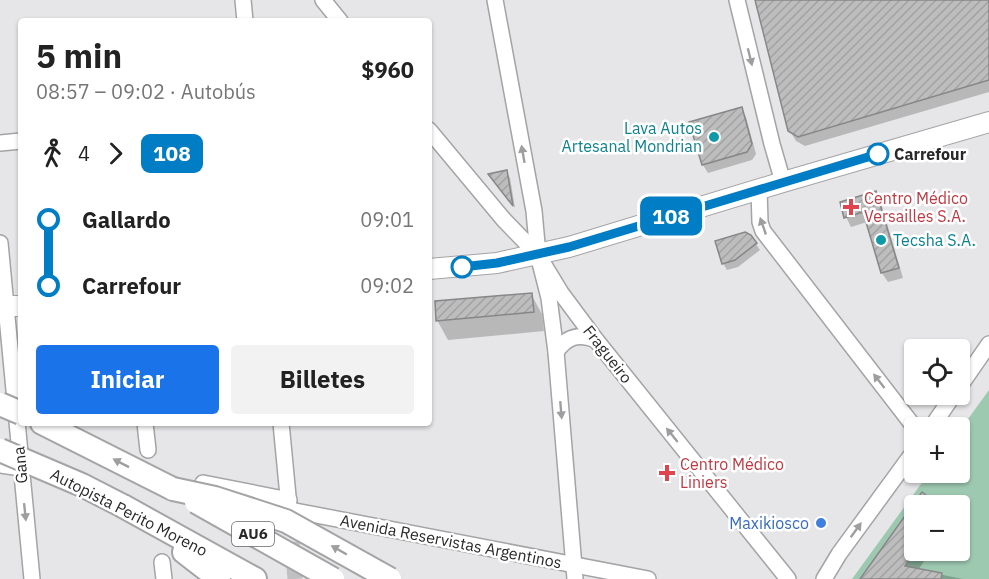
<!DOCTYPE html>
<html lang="es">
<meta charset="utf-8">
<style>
body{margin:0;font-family:"IBM Plex Sans",sans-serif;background:#f2f2f2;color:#222;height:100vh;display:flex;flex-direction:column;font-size:22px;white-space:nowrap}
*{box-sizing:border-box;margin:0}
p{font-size:20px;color:#767676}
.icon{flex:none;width:33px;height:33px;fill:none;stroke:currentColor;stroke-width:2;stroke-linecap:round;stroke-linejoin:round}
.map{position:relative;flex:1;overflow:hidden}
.panel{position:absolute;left:18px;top:18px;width:414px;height:408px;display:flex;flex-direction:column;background:#fff;border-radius:6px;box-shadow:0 2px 4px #0004}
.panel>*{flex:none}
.badge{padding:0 12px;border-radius:9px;font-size:21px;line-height:39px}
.fabs{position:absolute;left:904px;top:339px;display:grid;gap:12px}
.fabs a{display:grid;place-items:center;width:66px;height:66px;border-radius:6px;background:#fff;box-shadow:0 2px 4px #0004;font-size:30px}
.map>.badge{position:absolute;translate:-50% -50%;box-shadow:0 0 0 3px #fff}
.legs{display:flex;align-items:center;gap:9px;height:66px;padding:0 18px;font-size:20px}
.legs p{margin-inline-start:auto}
.head{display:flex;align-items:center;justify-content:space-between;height:102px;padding:0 18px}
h1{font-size:33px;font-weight:800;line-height:45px}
.button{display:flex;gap:12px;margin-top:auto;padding:12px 18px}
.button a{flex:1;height:69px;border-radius:6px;background:#1a73e8;color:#fff;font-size:24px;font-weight:800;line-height:69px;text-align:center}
.button a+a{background:#f2f2f2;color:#222}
ul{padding:0 18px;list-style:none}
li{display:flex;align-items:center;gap:21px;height:66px;font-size:22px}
li i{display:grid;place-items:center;width:9px;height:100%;margin:0 8px;background:currentColor}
li i::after{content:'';width:15px;height:15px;margin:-8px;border:4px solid;border-radius:50%;background:#fff}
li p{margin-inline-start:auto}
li:first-child i{background:linear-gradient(#0000 50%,currentColor 0)}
li:last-child i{background:linear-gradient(currentColor 50%,#0000 0)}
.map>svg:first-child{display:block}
.grass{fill:#9ec9b1;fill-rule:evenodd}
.shadow{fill:#0003}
.building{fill:url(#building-hatch);stroke:#878688;stroke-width:1.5}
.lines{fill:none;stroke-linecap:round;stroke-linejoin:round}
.minor-tunnel{stroke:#c0c0c2;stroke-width:15;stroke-dasharray:15 8;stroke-linecap:butt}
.minor-casing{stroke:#a4a4a6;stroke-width:18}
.major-casing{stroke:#a4a4a6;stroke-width:22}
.highway-casing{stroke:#a4a4a6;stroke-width:26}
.minor{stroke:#fff;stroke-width:15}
.major{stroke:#fff;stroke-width:20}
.highway{stroke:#fff;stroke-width:22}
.highway-bridge-casing{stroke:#a4a4a6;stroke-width:26;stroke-linecap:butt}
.highway-bridge{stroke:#fff;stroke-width:22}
.oneway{fill:#9e9e9e}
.line-1-casing{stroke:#fff;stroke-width:14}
.line-1{stroke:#007dc5;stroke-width:9}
.culture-dot{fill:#0f9aa8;stroke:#fff;stroke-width:2}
.stop-1-dot{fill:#fff;stroke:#007dc5;stroke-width:3}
.health-dot{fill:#e0444e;stroke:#fff;stroke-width:2}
.shop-dot{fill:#3f7fe0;stroke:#fff;stroke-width:2}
.labels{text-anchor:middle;stroke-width:5;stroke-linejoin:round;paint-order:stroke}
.shield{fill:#fff;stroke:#686868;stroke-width:1.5}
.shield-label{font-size:15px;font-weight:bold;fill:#282828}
.culture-label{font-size:16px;fill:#0d838f;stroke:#fff;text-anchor:end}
.stop-label{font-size:16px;font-weight:bold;fill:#282828;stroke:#fff;text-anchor:start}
.health-label{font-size:16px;fill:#be3a42;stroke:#fff;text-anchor:start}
.street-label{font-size:16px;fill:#282828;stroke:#fff}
.shop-label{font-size:16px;fill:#366cbe;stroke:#fff;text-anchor:end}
</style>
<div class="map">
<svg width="989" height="579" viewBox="0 0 989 579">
<defs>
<pattern id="building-hatch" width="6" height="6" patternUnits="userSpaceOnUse" patternTransform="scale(1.5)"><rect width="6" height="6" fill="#bdbdbe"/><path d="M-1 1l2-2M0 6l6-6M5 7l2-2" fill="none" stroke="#a2a2a3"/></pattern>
</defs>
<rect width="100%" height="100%" fill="#e6e6e8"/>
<!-- grass -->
<path class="grass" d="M989,390V579H852L929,473L960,472V430ZM915,506H960V550H915Z"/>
<!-- shadow -->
<g class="shadow">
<polygon points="757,0 989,0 989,92 805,146 796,141 790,131"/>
<polygon points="741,109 746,117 756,154 752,160 708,173 703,165 691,123"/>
<polygon points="506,171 510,178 515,208 490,175"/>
<polygon points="875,193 881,203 903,278 888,282 882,273 867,222 851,227 846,217"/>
<polygon points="756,244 760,250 738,267 727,270 723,263"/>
<polygon points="531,294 542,314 544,331 448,340 437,320"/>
<polygon points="915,506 915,550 932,550 918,570 963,579 863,579"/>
</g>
<!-- building -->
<g class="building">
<polygon points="755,0 989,0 989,80 798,137 788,131"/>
<polygon points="742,107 752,144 747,152 702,165 689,122"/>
<polygon points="507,170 513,206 488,174"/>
<polygon points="876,191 899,268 881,273 863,212 844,218 840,202"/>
<polygon points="745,232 751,235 757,243 735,260 722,264 715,241"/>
<polygon points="532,293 534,312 436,321 435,301"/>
<polygon points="922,492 941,506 915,506 915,551 905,566 942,573 941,579 860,579"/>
</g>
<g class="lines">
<!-- minor-tunnel -->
<polyline class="minor-tunnel" points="290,519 295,579"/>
<defs>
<g id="minor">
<polyline points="243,0 245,21"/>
<polyline points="323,0 340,21"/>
<polyline points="495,0 534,211 538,255 549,298 556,352 575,579"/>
<polyline points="737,0 772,144 783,182"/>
<polyline points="429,130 504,220 538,255 561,293 596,340 788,579"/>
<polyline points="0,143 21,141"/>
<polyline points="759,189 760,222 763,231 915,428"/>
<polyline points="0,243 32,579"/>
<path d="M556,352C567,336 579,333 596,340"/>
<polyline points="960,386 989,344"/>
<polyline points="145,423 148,450"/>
<polyline points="281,423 290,517"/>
<polyline points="931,428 954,394"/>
<polyline points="0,465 21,468"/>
<polyline points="203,483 289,500"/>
<polyline points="290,510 648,579"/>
<polyline points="162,562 164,579"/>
<polyline points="824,579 839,554 915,450"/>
</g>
<g id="major">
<polyline points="429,269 497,263 569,247 783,182 989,122"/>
<polyline points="0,306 21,306"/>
</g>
<g id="highway">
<polyline points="42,423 173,489"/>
<polyline points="123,506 255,579"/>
<polyline points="184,552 219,579"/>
</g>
</defs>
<!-- minor casing -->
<use href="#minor" class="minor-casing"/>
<!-- major casing -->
<use href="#major" class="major-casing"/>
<!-- highway casing -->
<use href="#highway" class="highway-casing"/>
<!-- minor -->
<use href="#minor" class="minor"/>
<!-- major -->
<use href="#major" class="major"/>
<!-- highway -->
<use href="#highway" class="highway"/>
<defs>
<g id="highway-bridge">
<polyline points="0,404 21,413"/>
<polyline points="0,450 82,485 123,506"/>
<polyline points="173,489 215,498 286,521 390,579"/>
<polyline points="196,502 333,579"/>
</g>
</defs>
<!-- highway-bridge casing -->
<use href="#highway-bridge" class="highway-bridge-casing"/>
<!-- highway-bridge -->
<use href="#highway-bridge" class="highway-bridge"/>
</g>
<!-- one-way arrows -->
<defs><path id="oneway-solid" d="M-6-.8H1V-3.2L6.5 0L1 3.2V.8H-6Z" transform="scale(1.5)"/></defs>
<g class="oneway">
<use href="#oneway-solid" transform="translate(750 57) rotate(76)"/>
<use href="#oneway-solid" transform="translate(523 154) rotate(-100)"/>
<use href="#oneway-solid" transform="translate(763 226) rotate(-109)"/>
<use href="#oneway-solid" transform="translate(879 381) rotate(-128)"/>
<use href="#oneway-solid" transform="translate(561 410) rotate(85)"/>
<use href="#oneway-solid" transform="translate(672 435) rotate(-129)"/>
<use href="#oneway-solid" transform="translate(121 463) rotate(-153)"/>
<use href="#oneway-solid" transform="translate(25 512) rotate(84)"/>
<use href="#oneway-solid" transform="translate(856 530) rotate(-54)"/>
<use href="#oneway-solid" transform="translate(339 550) rotate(-150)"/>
</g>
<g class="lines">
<defs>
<polyline id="line-1" points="462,267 497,263 569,247 878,154"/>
</defs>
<!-- line-1 casing -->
<use href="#line-1" class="line-1-casing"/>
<!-- line-1 -->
<use href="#line-1" class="line-1"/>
</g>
<!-- markers -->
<g class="culture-dot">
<circle cx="714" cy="137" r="6"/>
<circle cx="881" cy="240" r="6"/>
</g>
<g class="stop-1-dot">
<circle cx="878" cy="154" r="10"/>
<circle cx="462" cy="267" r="10"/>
</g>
<g class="health-dot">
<path d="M848 198h6v6h6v6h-6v6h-6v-6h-6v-6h6z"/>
<path d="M664 464h6v6h6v6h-6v6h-6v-6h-6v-6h6z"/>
</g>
<circle class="shop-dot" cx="821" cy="523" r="6"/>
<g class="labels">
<!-- shield labels -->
<rect class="shield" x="232" y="522" width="42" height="24" rx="4.5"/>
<g class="shield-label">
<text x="253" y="539">AU6</text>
</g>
<!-- culture labels -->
<g class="culture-label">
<text x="702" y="134">Lava Autos<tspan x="702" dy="18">Artesanal Mondrian</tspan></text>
<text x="893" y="246" text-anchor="start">Tecsha S.A.</text>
</g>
<!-- stop labels -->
<g class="stop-label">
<text x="894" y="160">Carrefour</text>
</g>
<!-- health labels -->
<g class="health-label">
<text x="864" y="204">Centro Médico<tspan x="864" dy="18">Versailles S.A.</tspan></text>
<text x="680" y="470">Centro Médico<tspan x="680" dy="18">Liniers</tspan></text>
</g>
<!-- street labels -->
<g class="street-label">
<text transform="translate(608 354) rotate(52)" y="6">Fragueiro</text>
<text transform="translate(20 465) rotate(-95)" y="6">Gana</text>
<text transform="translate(129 512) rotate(27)" y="6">Autopista Perito Moreno</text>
<text transform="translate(451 541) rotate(11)" y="6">Avenida Reservistas Argentinos</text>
</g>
<!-- shop labels -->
<g class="shop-label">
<text x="809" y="529">Maxikiosco</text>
</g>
</g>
</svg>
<div class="fabs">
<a><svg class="icon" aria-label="locate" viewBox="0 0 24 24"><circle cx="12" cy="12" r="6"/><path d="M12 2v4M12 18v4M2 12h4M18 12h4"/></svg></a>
<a>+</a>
<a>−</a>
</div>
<b class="badge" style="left:671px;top:216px;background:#007dc5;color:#fff">108</b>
<section class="panel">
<div class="head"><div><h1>5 min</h1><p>08:57 – 09:02 · Autobús</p></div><b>$960</b></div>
<div class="legs"><svg class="icon" aria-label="walk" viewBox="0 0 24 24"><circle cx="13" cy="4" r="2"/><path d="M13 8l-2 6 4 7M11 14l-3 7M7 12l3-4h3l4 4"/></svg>4<svg class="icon" aria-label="forward" viewBox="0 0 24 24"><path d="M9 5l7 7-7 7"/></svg><b class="badge" style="background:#007dc5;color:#fff">108</b></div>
<ul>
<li><i style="color:#007dc5"></i><b>Gallardo</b><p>09:01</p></li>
<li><i style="color:#007dc5"></i><b>Carrefour</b><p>09:02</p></li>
</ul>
<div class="button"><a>Iniciar</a><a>Billetes</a></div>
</section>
</div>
